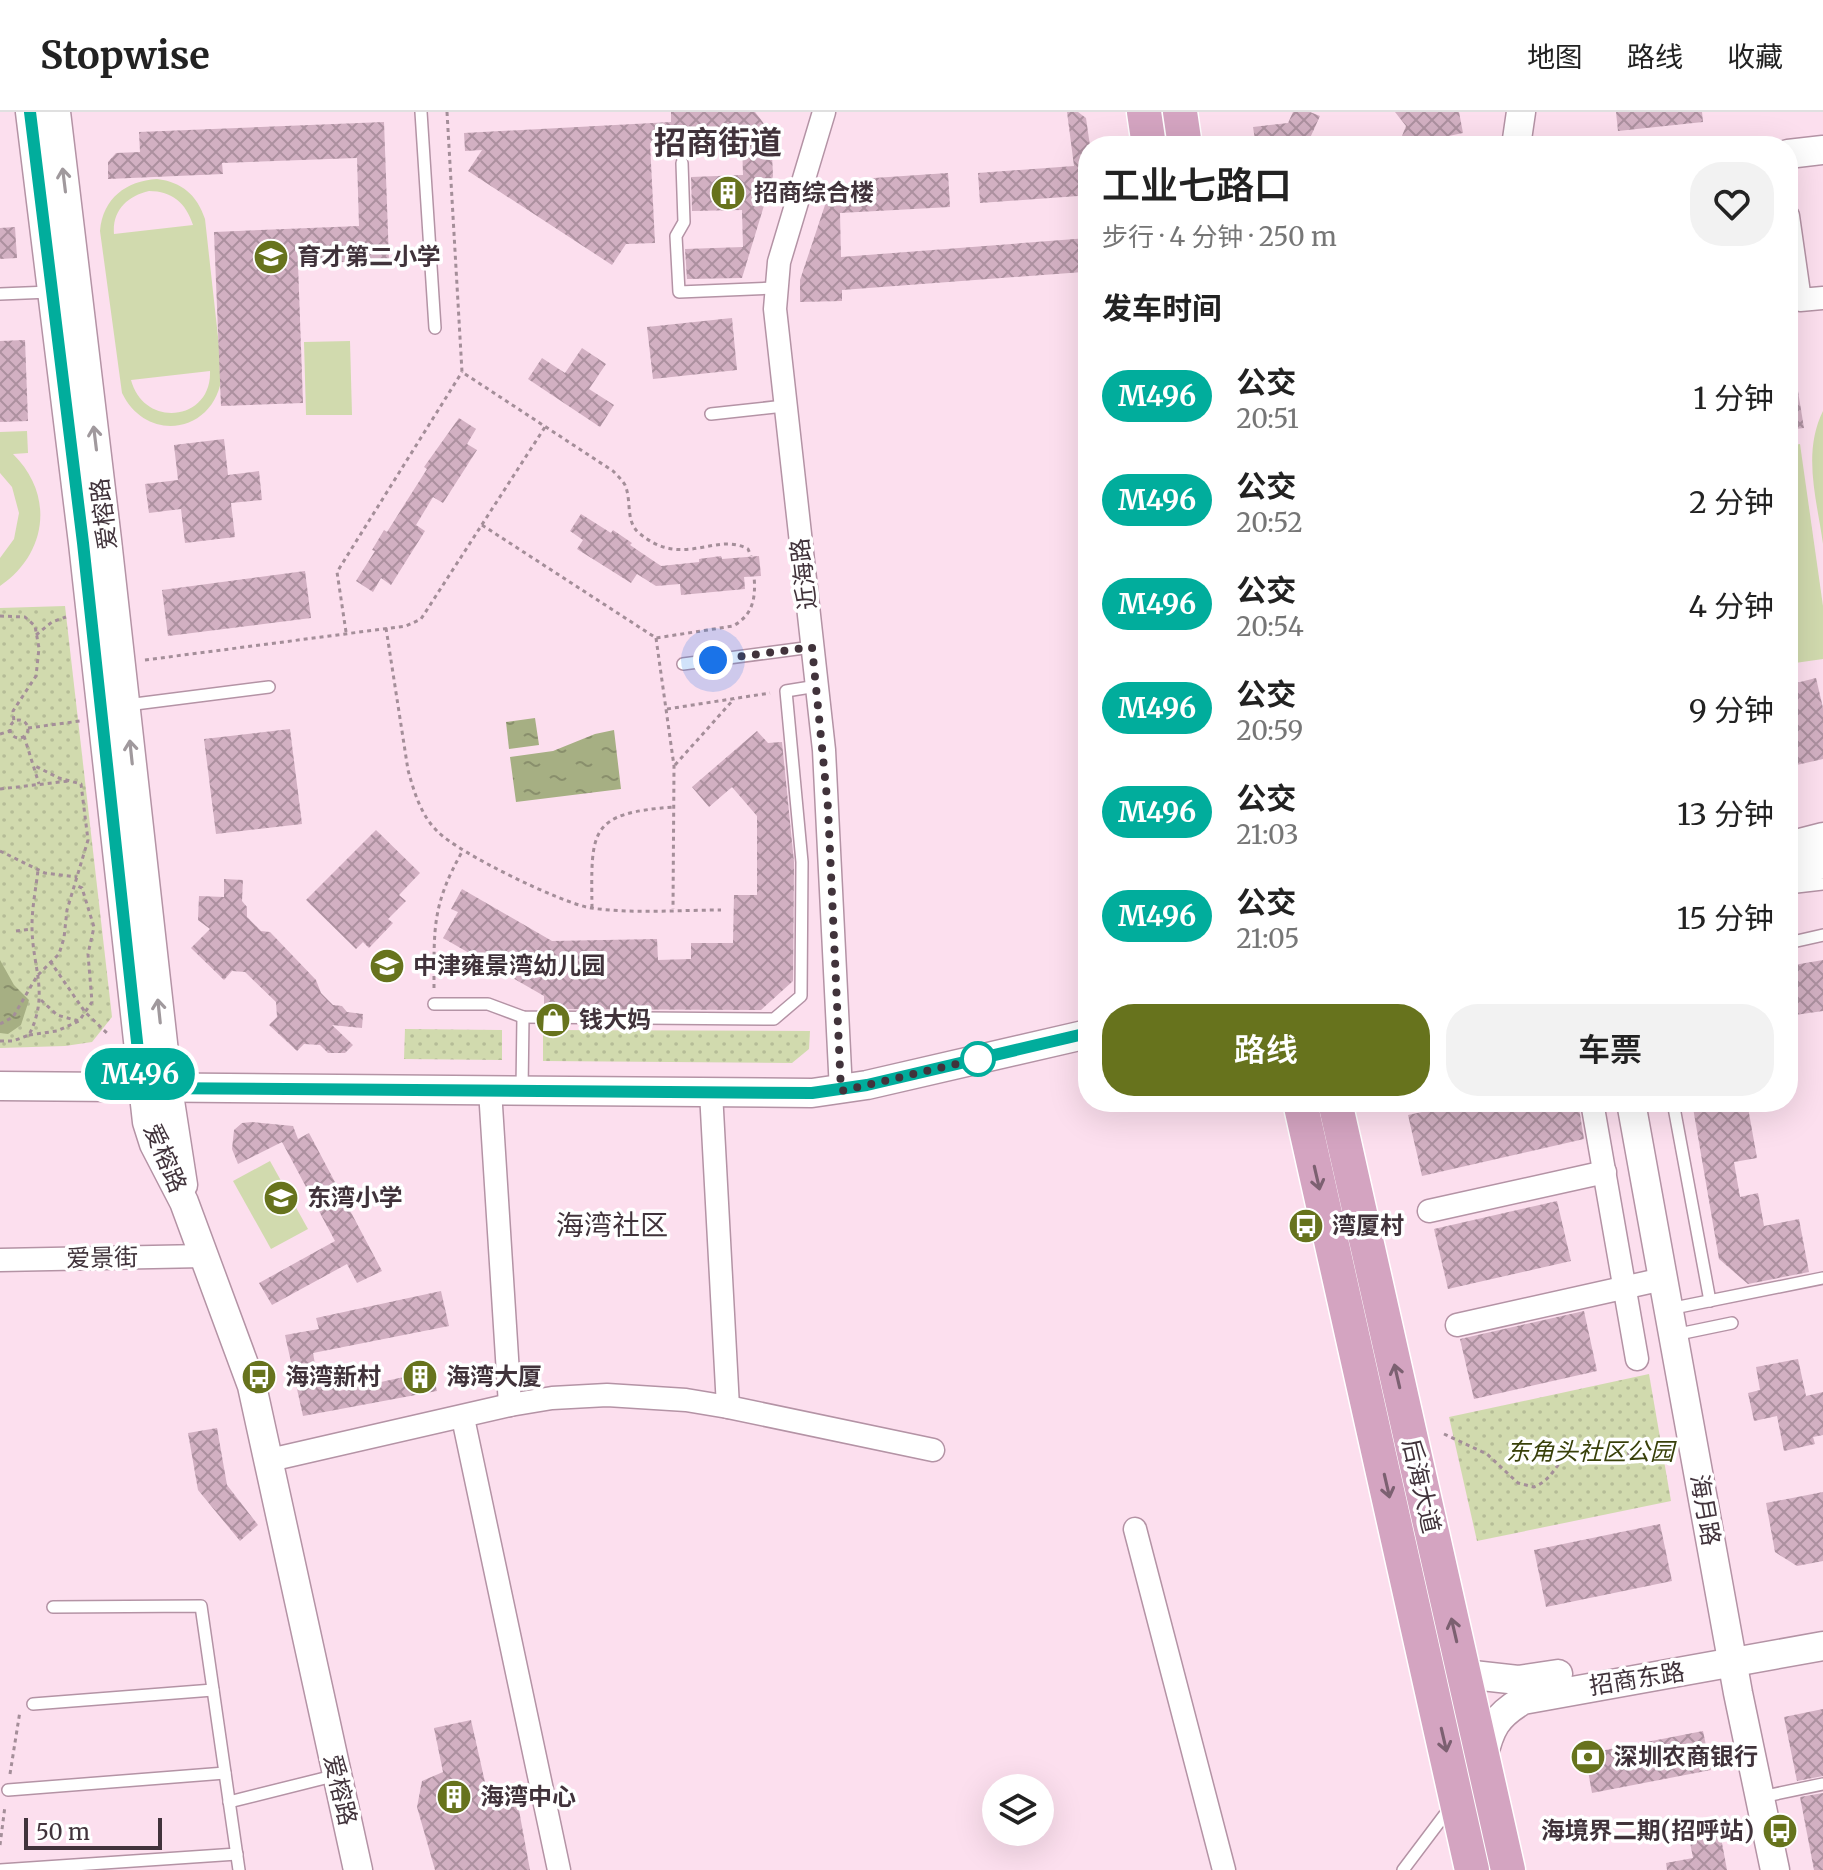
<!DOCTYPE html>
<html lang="zh">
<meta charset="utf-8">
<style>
body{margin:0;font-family:Merriweather,"Noto Sans SC",serif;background:#f2f2f2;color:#222;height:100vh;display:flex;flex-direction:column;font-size:30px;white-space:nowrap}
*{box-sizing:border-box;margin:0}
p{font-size:26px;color:#767676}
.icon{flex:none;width:44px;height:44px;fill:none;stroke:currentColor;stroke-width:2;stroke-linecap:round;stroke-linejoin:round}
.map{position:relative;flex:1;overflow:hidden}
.side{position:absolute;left:1078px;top:24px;width:720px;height:976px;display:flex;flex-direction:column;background:#fff;border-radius:32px;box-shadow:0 8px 32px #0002}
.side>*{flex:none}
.badge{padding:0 16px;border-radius:26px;font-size:28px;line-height:52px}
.buttons{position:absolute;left:982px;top:1662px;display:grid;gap:16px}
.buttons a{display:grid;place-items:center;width:72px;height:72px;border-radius:50%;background:#fff;box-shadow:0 8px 32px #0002;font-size:40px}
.scale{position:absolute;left:24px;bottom:20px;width:138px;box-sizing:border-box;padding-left:8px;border:4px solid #41333b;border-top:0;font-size:22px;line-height:28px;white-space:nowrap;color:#41333b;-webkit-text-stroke:6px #fff;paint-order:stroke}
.you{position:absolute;width:40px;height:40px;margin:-20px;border:6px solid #fff;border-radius:50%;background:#1a73e8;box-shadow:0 0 0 12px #1a73e833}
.map>.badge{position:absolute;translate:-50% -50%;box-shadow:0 0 0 4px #fff}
h2{padding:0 24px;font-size:30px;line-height:72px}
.round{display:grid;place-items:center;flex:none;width:84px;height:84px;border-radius:32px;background:#f2f2f2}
.headline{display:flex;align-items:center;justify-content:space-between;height:136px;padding:0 24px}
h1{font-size:38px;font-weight:600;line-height:60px}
.cta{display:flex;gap:16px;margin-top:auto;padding:16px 24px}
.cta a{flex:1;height:92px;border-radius:32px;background:#67731d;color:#fff;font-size:32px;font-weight:600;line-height:92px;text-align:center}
.cta a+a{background:#f2f2f2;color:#222}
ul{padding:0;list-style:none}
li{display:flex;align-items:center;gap:24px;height:104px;padding:0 24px}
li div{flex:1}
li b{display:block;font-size:30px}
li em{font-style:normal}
li .badge{min-width:88px;font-weight:700;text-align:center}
header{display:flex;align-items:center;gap:48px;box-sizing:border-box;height:112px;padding:0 40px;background:#fff;border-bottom:2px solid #e0e0e0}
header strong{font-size:38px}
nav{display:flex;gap:44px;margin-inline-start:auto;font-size:28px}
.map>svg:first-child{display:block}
.park{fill:url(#park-dots)}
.pitch{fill:#d1daae;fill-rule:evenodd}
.water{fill:url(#water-ripples)}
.building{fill:url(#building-cross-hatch)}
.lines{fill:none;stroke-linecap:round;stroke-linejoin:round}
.service-casing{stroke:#b493a5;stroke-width:14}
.minor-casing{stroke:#b493a5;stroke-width:25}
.tertiary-casing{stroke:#b493a5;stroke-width:31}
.primary-casing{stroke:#fff;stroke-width:37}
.path{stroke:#a48e99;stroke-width:3;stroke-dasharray:4 4;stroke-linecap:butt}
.service{stroke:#fff;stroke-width:11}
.minor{stroke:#fff;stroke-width:22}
.tertiary{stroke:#fff;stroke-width:28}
.primary{stroke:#d4a4c1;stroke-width:34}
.oneway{stroke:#a0999d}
.oneway2{stroke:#7c6071}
.line-casing{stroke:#fff;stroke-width:18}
.line{stroke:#01ad9c;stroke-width:12}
.walk{stroke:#41333b;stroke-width:8;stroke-dasharray:0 14.4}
.stop-dot{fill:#fff;stroke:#01ad9c;stroke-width:4}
.labels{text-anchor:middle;stroke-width:7;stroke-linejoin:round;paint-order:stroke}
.poi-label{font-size:24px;font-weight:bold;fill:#41333b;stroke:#fff;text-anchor:start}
.street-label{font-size:24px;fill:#41333b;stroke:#fff}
.park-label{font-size:24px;font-style:italic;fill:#38400a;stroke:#fff}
.quarter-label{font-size:28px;fill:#41333b;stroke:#fff}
.district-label{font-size:32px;font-weight:bold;fill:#41333b;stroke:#fff}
</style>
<header>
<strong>Stopwise</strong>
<nav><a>地图</a><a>路线</a><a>收藏</a></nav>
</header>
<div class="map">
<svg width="1823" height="1758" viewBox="0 0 1823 1758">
<defs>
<pattern id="park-dots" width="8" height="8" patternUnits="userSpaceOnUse" patternTransform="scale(2)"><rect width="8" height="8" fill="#d1daae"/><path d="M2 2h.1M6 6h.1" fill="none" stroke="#b5bc97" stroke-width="1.8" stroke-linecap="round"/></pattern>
<pattern id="water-ripples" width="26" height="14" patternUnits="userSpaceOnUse" patternTransform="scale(2)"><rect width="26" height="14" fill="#a6af83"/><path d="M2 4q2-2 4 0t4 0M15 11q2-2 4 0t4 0" fill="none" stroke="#898f6c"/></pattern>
<pattern id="building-cross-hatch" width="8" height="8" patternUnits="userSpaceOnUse" patternTransform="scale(2)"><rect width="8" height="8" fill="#d2b0c2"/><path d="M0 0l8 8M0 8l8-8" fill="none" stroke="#ac909f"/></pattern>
</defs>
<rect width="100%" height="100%" fill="#fcdfee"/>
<!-- park -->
<g class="park">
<polygon points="65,494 112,905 92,930 65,934 0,936 0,496"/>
<polygon points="405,917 502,918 502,948 404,947"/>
<polygon points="543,918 810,919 809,937 792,951 543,949"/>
<polygon points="1649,1262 1671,1389 1477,1429 1449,1305"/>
</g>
<!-- pitch -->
<g class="pitch">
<path d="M157,67C182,70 197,83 205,107L222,261C218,320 148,334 122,281L100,119C103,86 126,69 157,67ZM149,79C172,79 186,91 193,113L114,122C112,99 127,84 149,79ZM210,259C212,309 144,317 131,268Z"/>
<polygon points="350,229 352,303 306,303 304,230"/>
<path d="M1823,299V432C1817,388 1802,341 1823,299Z"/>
<path d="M27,319L28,341L13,342C55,383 47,442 0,474V446L14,427L19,401L12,375L0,361V320Z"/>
<polygon points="1800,332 1823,494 1823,547 1788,552 1788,334"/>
<polygon points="270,1049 308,1117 271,1137 233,1069"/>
</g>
<!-- water -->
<g class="water">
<polygon points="535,606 539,633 509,637 506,610"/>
<polygon points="614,618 621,677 516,690 510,645 553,639 595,622"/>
<polygon points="0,848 14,873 29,888 21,913 8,922 0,921"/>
</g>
<!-- building -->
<g class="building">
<polygon points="671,0 755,0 771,21 773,64 742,166 687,167 685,137 743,135 742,98 692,99 691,65 743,63 742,29 650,31 655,131 626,132 612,153 468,59 482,38 465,39 464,21 671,10"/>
<polygon points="1067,0 1078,0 1086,6 1090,34 1088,34 1088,86 1079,87 1078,84 980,91 978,61 1074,54"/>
<polygon points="1293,0 1310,0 1320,4 1310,26 1316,34 1256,34 1253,15 1288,11"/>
<polygon points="1395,0 1459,0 1463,21 1429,28 1427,34 1398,34 1406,14"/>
<polygon points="1616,0 1702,0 1703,10 1618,19"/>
<polygon points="384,10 389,148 298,152 303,291 221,294 214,120 359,114 357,46 222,51 223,62 108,67 108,50 116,41 140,40 139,20"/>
<polygon points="948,61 950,95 840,101 841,145 1088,126 1088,153 1082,154 1083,160 842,178 842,189 800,190 800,168 830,78 859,77 859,67"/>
<polygon points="15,115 17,146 0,147 0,116"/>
<polygon points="732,206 737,258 653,267 647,215"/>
<polygon points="25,228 28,309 0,310 0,229"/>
<polygon points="582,236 606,252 589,277 614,293 600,315 528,267 542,246 565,261"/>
<polygon points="1788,267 1796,267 1804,316 1788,318"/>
<polygon points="459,306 476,317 467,332 477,338 443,391 433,385 416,413 425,419 391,473 381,466 373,480 356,469 375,439 372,438 384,418 387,420 427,357 424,355"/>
<polygon points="224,327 228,363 259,359 262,388 231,391 235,425 185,431 181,397 149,401 145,372 178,368 174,333"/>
<polygon points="581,402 611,421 613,418 632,431 630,433 661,454 699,450 699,447 721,444 722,447 759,444 761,464 744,465 745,477 681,483 680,472 656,474 637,462 631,471 577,437 583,428 570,419"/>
<polygon points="305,459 311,506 168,524 162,478"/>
<polygon points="1816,566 1823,596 1823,647 1788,655 1788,573"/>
<polygon points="290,617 302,712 216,722 204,627"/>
<polygon points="757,619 768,631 782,630 794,750 793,869 761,898 544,897 544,884 443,826 458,800 451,797 462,777 552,829 657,827 658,848 691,847 691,831 733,831 734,783 757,783 757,704 732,675 709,695 692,675"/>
<polygon points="376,718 420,761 399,783 406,789 388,807 393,811 369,836 363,830 356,837 306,788"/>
<polygon points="224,767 243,768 242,789 247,795 247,805 261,819 270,820 316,868 321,881 333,893 342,894 347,900 363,902 362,916 332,913 353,933 345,941 328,941 320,933 304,932 297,939 269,913 277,905 276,890 245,860 232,859 224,868 191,836 210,817 198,808 199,784 224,785"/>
<polygon points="1823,848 1823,899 1788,904 1788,854"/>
<polygon points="1468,990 1578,990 1584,1027 1422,1064 1408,1003"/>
<polygon points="1692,990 1747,990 1757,1046 1734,1050 1740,1085 1758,1081 1764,1114 1799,1107 1809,1160 1748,1172 1719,1147"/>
<polygon points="252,1010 293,1014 298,1027 309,1021 382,1159 357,1171 347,1152 272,1193 259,1171 335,1129 282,1030 238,1052 232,1037 234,1018 242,1011"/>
<polygon points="1557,1089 1571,1149 1448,1177 1434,1117"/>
<polygon points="441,1179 449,1214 313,1241 319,1274 336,1270 339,1279 432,1259 437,1279 303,1304 285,1223 319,1217 316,1206"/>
<polygon points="1584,1199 1597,1259 1474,1287 1460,1227"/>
<polygon points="1798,1247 1806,1284 1823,1280 1823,1323 1813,1325 1815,1332 1784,1339 1777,1304 1754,1309 1748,1281 1760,1278 1756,1255"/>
<polygon points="217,1316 227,1373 258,1413 240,1429 198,1378 188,1321"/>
<polygon points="1823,1380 1823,1449 1797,1454 1775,1440 1766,1391"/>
<polygon points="1660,1412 1672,1469 1546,1495 1534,1438"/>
<polygon points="1823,1597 1823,1664 1797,1669 1784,1605"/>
<polygon points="471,1608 489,1688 516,1682 530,1758 435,1758 417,1695 422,1669 443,1660 434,1616"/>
<polygon points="1703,1619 1711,1658 1592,1681 1585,1642"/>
<polygon points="1823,1681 1823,1758 1814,1758 1800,1685"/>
<polygon points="1719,1715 1727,1758 1667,1758 1666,1751 1693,1746 1688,1720"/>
</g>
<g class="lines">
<defs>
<g id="service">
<polyline points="421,0 435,216"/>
<polyline points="682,51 684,110 676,124 679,180 775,176"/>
<polyline points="0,182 50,180"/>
<polyline points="711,302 784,294"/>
<polyline points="683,552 812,535"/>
<polyline points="127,593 269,575"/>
<polyline points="1788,776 1823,772"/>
<polyline points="1788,831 1823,823"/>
<polyline points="434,892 488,892 523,905 774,907 801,884 802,750 786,579 817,574"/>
<polyline points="522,977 523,905"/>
<polyline points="1673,990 1710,1189"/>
<polyline points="1669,1197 1823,1166"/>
<polyline points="1674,1223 1732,1211"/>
<polyline points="53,1495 201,1494 239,1758"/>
<polyline points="33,1592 213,1578"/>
<polyline points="8,1678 225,1661"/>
<polyline points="1761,1685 1823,1672"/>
<polyline points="229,1690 337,1663"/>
<polyline points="0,1758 237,1742"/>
<polyline points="1403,1758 1452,1693"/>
</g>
<g id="minor">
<polyline points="824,0 779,150 775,197 824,638 841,979"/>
<polyline points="1788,104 1800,188 1823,186"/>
<polyline points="490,978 510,1293"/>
<polyline points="711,980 728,1295"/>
<polyline points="1592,990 1637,1247"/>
<polyline points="1429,1099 1605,1060"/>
<polyline points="0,1148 204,1144"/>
<polyline points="1457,1213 1663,1167"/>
<polyline points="463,1306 559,1758"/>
<polyline points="270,1348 510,1293 552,1286 607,1283 686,1288 728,1295 933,1338"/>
<polyline points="1135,1417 1224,1758"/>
</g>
<g id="tertiary">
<polyline points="30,0 83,431 147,1010 154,1032 184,1090 252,1274 358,1758"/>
<polyline points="56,0 107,428 168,976 183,1073"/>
<polyline points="1516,34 1521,0"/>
<polyline points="1788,42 1823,38"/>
<polyline points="1788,734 1823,725"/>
<polyline points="1788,761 1823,752"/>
<polyline points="0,974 812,981 867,973 1088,922"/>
<polyline points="1631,990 1738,1581 1775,1758"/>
<polyline points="1464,1562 1518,1568 1558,1562"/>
<path d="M1483,1646C1490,1616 1496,1604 1523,1588L1823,1534"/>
</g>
<g id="primary">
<polyline points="1144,0 1149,34"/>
<polyline points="1180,0 1185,34"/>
<polyline points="1300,990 1472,1758"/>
<polyline points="1335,990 1508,1758"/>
</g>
</defs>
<!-- service casing -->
<use href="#service" class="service-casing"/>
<!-- minor casing -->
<use href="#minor" class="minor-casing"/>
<!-- tertiary casing -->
<use href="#tertiary" class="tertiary-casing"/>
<!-- primary casing -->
<use href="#primary" class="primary-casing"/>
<!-- path -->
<g class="path">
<path d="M447,0L462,260L613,359C617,363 622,368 625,373C632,389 625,409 639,421C683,458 715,419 748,437L751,444"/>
<path d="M482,413L656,526L733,514C753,503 756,486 754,464"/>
<polyline points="0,504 25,505 35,514 39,536 36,564 13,599 14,610"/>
<path d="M386,516L408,658C414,680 421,703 437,719C458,741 561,791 591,796C633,802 679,798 721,798"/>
<polyline points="346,520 337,460 462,260"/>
<polyline points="36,523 52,510 66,505"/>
<polyline points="656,526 674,654 673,797"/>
<polyline points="145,548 406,514 421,507 545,315"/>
<polyline points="667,597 770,581"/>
<circle cx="19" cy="617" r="9"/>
<polyline points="28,616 80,609"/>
<polyline points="0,622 10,619"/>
<polyline points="24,624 39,672"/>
<polyline points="675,653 734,587"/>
<polyline points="0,677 69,669"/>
<polyline points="0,739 45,761 77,765"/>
<path d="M592,796C591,718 589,701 674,695"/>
<polyline points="16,819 32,817"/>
<polyline points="50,849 85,900 109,923"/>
<path d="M434,876C434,815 432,793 463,738"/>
<polyline points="41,888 57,903 78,909"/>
<polyline points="0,912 13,905 37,864 59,842 64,826 67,798 88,728 81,672 59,666 35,654"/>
<polyline points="29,923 57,919 79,909 92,890 88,842 94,815 82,776 75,773"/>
<path d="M0,929H13L29,923C50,881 32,856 32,814C32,795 36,776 38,758"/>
<path d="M1444,1322L1487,1342L1518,1371L1534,1375C1555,1367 1557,1345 1577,1337L1608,1345L1668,1335"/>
<polyline points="10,1662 20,1599"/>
<polyline points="0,1733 5,1694"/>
</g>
<!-- service -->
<use href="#service" class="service"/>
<!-- minor -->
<use href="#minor" class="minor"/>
<!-- tertiary -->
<use href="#tertiary" class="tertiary"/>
<!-- primary -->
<use href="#primary" class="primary"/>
</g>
<!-- one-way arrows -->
<defs><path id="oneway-shaft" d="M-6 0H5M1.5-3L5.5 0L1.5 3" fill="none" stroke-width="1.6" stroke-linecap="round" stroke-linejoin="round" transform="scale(2)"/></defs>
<g class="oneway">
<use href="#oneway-shaft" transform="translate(64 68) rotate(-97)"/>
<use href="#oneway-shaft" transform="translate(95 326) rotate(-97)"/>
<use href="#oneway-shaft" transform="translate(131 640) rotate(-96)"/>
<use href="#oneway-shaft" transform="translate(159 899) rotate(-96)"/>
</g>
<g class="oneway2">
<use href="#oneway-shaft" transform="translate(1317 1066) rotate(77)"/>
<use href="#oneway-shaft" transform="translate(1397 1264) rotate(-103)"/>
<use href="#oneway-shaft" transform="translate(1387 1374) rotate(77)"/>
<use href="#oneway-shaft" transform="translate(1454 1518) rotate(-103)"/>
<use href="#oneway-shaft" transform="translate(1444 1628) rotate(77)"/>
</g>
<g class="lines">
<defs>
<polyline id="line" points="30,0 83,431 142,976 812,981 867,973 1088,921"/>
</defs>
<!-- line casing -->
<use href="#line" class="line-casing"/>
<!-- line -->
<use href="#line" class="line"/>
<!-- walk -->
<polyline class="walk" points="713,548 812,535 828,696 841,979 978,947"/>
</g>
<!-- icons -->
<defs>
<symbol id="building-disc" viewBox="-11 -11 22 22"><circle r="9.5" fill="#67731d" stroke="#fff"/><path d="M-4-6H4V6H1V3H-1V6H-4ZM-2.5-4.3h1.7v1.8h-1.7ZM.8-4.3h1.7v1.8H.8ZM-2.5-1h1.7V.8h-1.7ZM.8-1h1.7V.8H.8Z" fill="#fff"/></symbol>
<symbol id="school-disc" viewBox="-11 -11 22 22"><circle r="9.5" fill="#67731d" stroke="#fff"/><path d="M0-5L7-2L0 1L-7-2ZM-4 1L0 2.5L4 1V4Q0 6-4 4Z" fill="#fff"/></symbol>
<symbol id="shop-disc" viewBox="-11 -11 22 22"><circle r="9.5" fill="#67731d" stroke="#fff"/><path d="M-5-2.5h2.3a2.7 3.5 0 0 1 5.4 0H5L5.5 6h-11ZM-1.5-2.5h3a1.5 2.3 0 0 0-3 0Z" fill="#fff"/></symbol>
<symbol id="bus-disc" viewBox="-11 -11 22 22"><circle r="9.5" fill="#67731d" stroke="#fff"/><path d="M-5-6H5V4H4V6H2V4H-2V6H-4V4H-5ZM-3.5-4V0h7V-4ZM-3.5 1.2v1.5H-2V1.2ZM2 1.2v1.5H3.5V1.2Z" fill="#fff"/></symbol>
<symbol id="bank-disc" viewBox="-11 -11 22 22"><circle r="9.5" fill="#67731d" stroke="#fff"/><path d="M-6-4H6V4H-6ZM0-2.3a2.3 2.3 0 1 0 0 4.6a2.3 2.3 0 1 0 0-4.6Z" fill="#fff"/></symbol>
</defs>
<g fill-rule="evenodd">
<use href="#building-disc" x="708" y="61" width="40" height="40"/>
<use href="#school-disc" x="251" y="125" width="40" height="40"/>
<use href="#school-disc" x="367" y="834" width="40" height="40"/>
<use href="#shop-disc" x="533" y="888" width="40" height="40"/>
<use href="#school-disc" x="261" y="1066" width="40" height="40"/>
<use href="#bus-disc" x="1286" y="1094" width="40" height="40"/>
<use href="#bus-disc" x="239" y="1245" width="40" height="40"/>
<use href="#building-disc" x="400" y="1245" width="40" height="40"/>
<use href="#bank-disc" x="1568" y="1625" width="40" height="40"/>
<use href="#building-disc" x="434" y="1665" width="40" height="40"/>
<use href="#bus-disc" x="1760" y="1699" width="40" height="40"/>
</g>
<!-- markers -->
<circle class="stop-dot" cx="978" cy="947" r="16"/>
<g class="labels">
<!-- poi labels -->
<g class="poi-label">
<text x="754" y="89">招商综合楼</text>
<text x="297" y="153">育才第二小学</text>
<text x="413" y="862">中津雍景湾幼儿园</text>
<text x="579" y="916">钱大妈</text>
<text x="307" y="1094">东湾小学</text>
<text x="1332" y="1122">湾厦村</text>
<text x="285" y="1273">海湾新村</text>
<text x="446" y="1273">海湾大厦</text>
<text x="1614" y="1653">深圳农商银行</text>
<text x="480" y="1693">海湾中心</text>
<text x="1754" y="1727" text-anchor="end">海境界二期(招呼站)</text>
</g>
<!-- street labels -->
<g class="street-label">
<text transform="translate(104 402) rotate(-97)" y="8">爱榕路</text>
<text transform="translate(804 462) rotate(-97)" y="8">近海路</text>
<text transform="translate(165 1046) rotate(67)" y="8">爱榕路</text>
<text transform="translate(102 1146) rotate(-1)" y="8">爱景街</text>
<text transform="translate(1421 1374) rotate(77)" y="8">后海大道</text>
<text transform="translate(1705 1398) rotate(80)" y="8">海月路</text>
<text transform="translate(1637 1567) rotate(-9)" y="8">招商东路</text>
<text transform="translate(340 1678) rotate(77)" y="8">爱榕路</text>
</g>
<!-- park labels -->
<g class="park-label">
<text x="1590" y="1348">东角头社区公园</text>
</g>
<!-- quarter labels -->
<g class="quarter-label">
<text x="612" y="1123">海湾社区</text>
</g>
<!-- district labels -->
<g class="district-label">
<text x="718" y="42">招商街道</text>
</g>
</g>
</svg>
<div class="buttons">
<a><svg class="icon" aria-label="layers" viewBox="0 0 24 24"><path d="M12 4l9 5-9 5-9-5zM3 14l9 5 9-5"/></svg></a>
</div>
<div class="scale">50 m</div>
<div class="you" style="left:713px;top:548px"></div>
<b class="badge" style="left:140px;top:962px;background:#01ad9c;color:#fff">M496</b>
<section class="side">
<div class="headline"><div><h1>工业七路口</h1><p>步行 · 4 分钟 · 250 m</p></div><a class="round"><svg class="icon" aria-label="heart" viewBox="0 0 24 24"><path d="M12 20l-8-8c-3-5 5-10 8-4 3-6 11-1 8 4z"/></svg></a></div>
<h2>发车时间</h2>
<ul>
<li><span class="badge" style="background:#01ad9c;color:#fff">M496</span><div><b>公交</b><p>20:51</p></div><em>1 分钟</em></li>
<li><span class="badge" style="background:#01ad9c;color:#fff">M496</span><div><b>公交</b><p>20:52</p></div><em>2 分钟</em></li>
<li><span class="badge" style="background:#01ad9c;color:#fff">M496</span><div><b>公交</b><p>20:54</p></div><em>4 分钟</em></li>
<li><span class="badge" style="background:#01ad9c;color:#fff">M496</span><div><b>公交</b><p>20:59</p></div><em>9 分钟</em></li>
<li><span class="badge" style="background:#01ad9c;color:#fff">M496</span><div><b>公交</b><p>21:03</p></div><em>13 分钟</em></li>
<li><span class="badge" style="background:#01ad9c;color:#fff">M496</span><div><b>公交</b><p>21:05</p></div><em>15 分钟</em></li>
</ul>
<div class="cta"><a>路线</a><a>车票</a></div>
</section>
</div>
